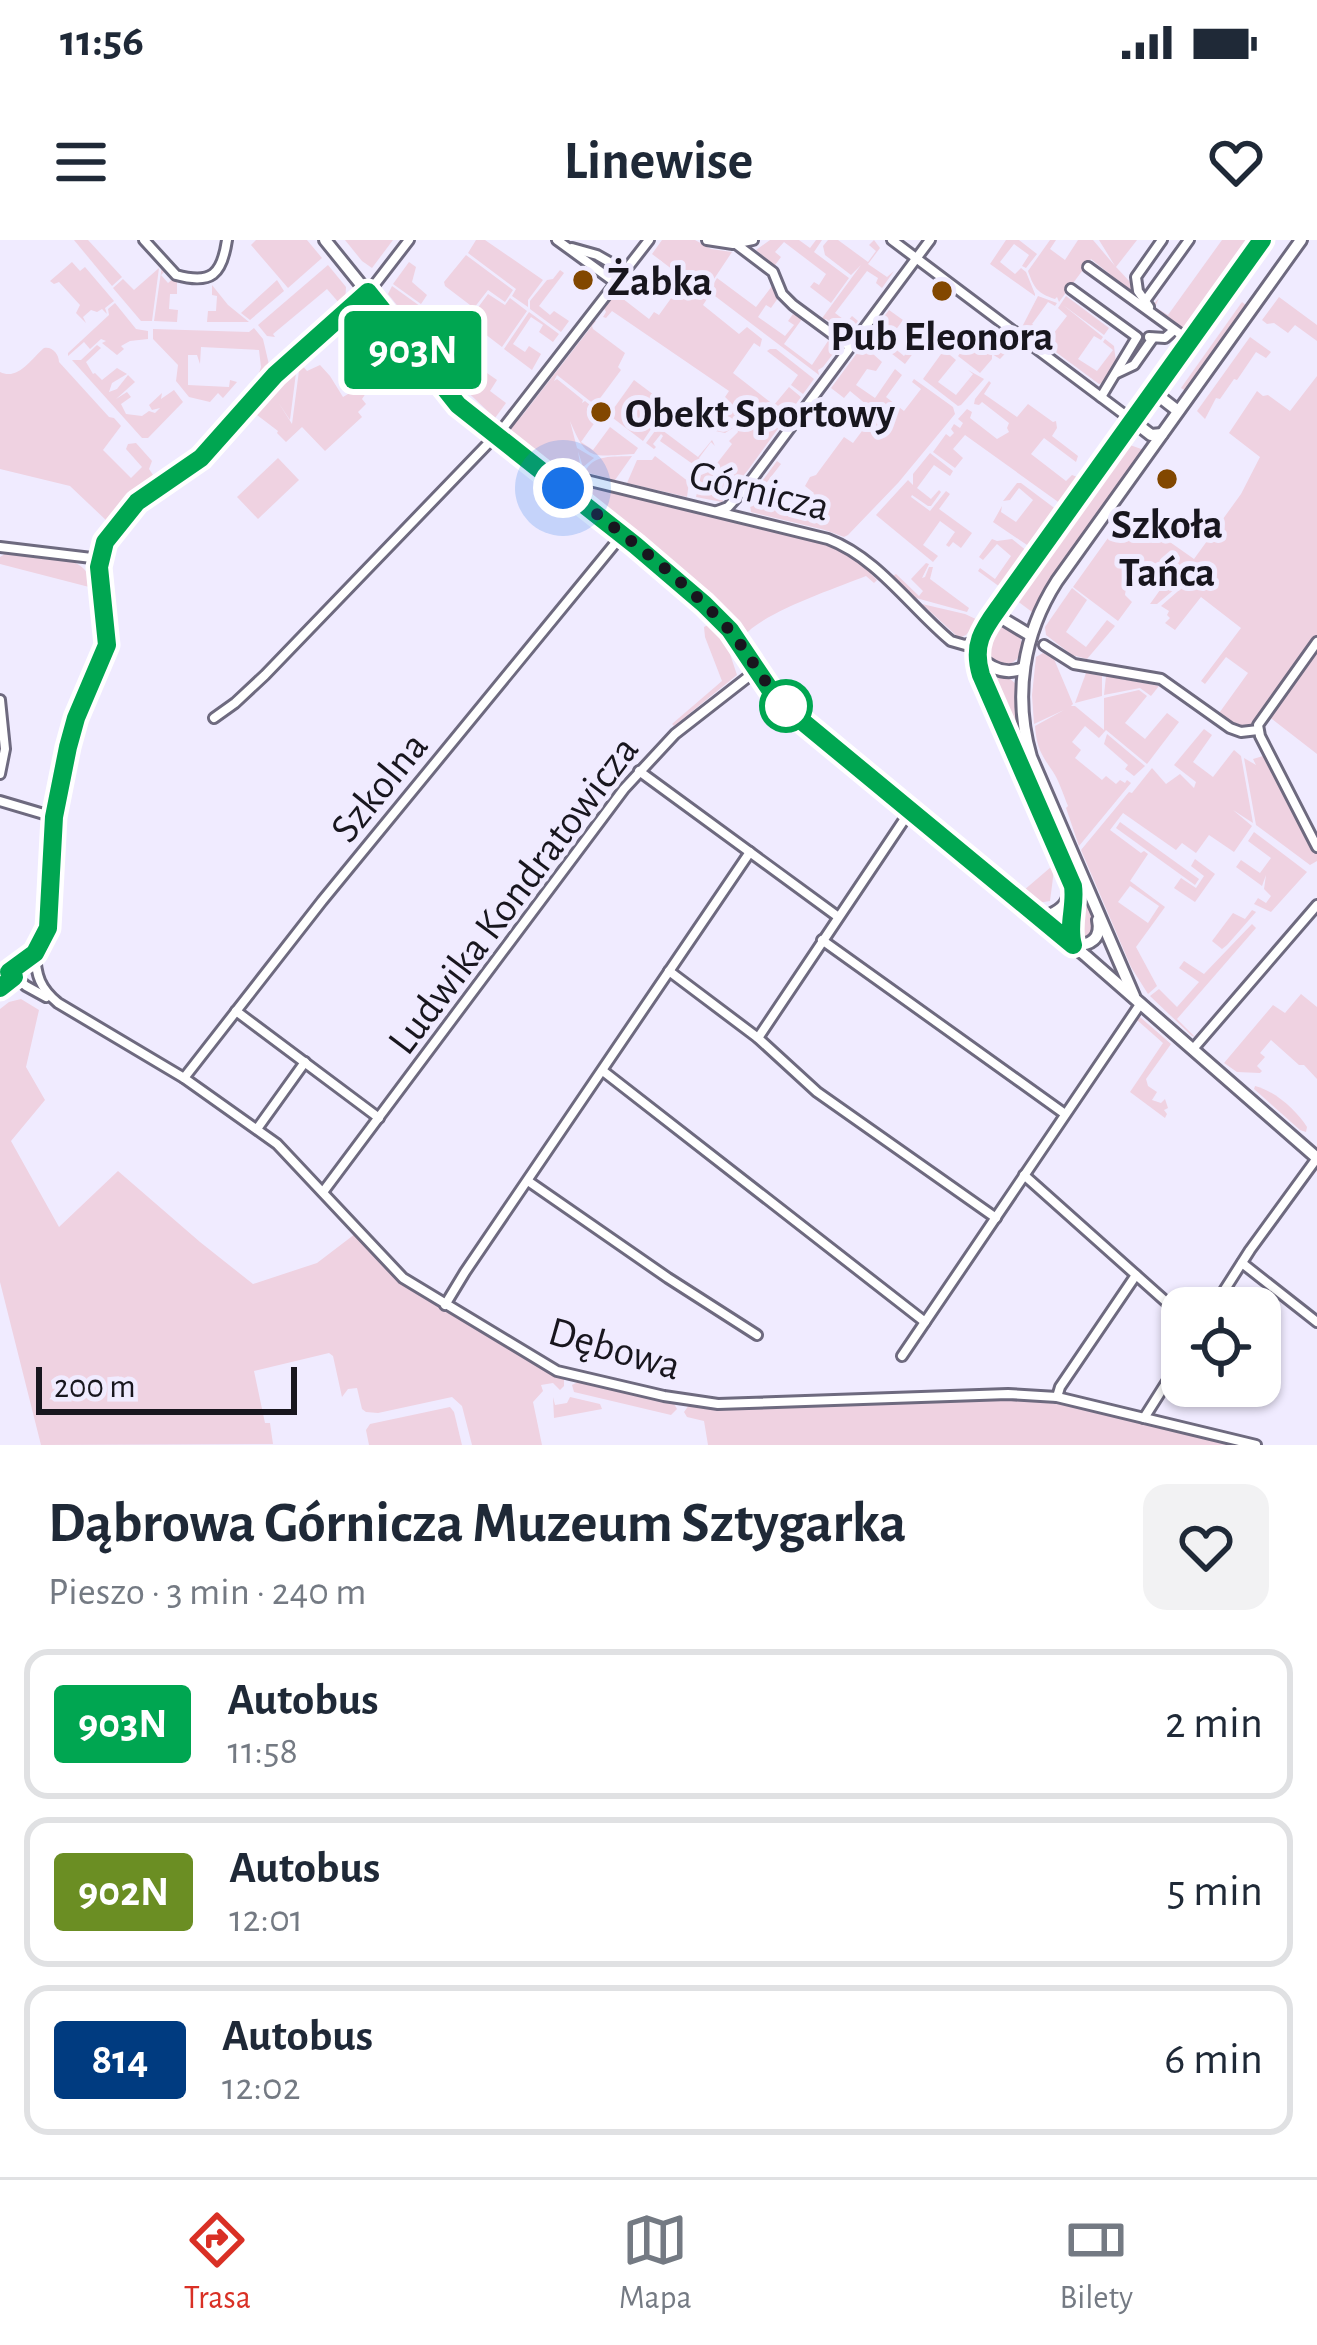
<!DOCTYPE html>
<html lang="pl">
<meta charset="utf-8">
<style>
body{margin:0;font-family:"Alegreya Sans",sans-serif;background:#f2f2f3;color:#1f2937;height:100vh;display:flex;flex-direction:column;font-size:45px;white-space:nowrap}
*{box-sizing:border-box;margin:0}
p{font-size:39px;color:#747a83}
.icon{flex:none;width:66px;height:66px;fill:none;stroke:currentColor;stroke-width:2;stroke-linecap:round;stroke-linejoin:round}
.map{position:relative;height:1205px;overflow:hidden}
.details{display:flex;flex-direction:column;background:#fff;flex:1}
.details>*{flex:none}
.badge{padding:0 24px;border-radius:9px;font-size:42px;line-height:78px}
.fabs{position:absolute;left:1161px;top:1047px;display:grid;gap:24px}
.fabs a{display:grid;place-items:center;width:120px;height:120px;border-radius:24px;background:#fff;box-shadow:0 3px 9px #0004;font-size:60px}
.scale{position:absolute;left:36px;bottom:30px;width:261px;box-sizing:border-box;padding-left:12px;border:6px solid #18161e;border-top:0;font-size:33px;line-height:42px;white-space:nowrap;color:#18161e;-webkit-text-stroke:9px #f0ebff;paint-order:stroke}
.you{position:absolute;width:60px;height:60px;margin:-30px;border:9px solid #fff;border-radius:50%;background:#1a73e8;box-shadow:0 0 0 18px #1a73e833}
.map>.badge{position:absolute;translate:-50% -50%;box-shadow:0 0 0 6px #fff}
.round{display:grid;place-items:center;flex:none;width:126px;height:126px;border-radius:24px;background:#f2f2f3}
.head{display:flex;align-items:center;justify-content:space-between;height:204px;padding:0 48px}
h1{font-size:57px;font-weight:700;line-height:90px}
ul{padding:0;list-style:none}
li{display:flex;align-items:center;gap:36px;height:150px;margin:0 24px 18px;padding:0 24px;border:6px solid #e0e1e3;border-radius:24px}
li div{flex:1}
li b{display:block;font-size:45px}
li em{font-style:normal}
li .badge{min-width:132px;font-weight:700;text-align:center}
.status{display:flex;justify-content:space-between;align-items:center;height:84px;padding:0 60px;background:#fff;direction:ltr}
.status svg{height:33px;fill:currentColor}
header{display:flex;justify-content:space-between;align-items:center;height:156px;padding:0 48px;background:#fff;font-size:54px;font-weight:700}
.menu{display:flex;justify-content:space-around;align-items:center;height:168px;border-top:3px solid #e0e1e3;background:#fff;font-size:33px;color:#747a83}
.menu a{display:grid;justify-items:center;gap:6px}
.menu .selected{color:#d93025}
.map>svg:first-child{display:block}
.green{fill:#efd2e1;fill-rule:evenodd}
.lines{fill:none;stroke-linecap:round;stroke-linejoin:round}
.street-casing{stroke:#6e6a7f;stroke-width:14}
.secondary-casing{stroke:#6e6a7f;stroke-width:16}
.street{stroke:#fff;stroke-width:8}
.secondary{stroke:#fff;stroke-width:10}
.line-casing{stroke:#fff;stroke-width:27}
.line{stroke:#00a651;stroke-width:18}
.walk{stroke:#18161e;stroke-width:12;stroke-dasharray:0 21.6}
.poi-dot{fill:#824700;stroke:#f0ebff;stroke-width:4.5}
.stop-dot{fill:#fff;stroke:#00a651;stroke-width:6}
.labels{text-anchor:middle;stroke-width:10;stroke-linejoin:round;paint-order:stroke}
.poi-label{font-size:42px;font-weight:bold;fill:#18161e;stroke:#f0ebff;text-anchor:start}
.street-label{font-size:42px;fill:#18161e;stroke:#f0ebff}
</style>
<div class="status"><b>11:56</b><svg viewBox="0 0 49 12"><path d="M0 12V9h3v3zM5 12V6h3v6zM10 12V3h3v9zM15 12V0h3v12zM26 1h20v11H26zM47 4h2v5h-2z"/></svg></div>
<header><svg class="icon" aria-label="menu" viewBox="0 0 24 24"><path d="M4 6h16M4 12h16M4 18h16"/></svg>Linewise<svg class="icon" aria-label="heart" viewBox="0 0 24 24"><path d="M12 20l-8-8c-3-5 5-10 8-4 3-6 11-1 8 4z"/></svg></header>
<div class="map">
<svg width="1317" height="1205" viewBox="0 0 1317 1205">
<rect width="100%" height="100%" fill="#f0ebff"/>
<!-- green -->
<g class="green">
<polygon points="74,0 88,0 122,37 112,46"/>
<polygon points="256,0 307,0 322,18 288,48 251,5"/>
<polygon points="345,0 393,0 372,28 362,21"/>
<polygon points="476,0 485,0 543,40 528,60 528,67 512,56 516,49 468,13"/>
<polygon points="662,0 695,0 711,9 732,12 712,42 706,46 714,43 717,38 756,67 772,46 778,58 771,68 766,65 758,77 785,96 794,85 788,81 793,74 802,79 784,104 812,125 828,101 836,107 839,106 823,127 818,130 819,135 711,53 703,65 739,94 747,87 762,99 760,107 754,103 733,133 774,165 789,147 801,157 748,230 722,262 696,257 701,235 711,231 732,204 729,201 738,192 736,186 725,193 711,190 731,163 725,157 729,151 612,71 606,78 603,77 606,72 603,66 617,48 622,49 618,55 649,79 654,72 659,75 685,39 652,14"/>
<polygon points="770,0 799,0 810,8 816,0 822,0 814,12 849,38 831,63 810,47 814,42 819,45 826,34 784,2 775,12 781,17 773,28 767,25 769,21 756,10"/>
<polygon points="828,0 838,0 868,22 876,11 869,5 874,0 880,8 868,24 887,37 894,31 882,48 876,43 878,38 867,31 835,73 847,82 852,76 858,81 844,100 840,97 839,88 826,79 820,81 861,25 851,35 825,15 823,6"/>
<polygon points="1006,0 1019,0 1037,14 1026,28 1022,26 1029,15 1014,4 1000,22 1015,34 1021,28 1026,32 1035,54 1035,56 990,24"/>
<path d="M1050,0H1056L1050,9L1065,20L1078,0H1093L1115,26L1099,0H1137L1116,27L1131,43L1137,56L1091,19L1059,62L1057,57L1055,59C1037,53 1034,48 1028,31Z"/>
<polygon points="1222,0 1249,0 1183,91 1152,66 1159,58 1155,67 1168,75"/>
<polygon points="466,15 513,50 505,62 488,50 474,68 445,46 444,42"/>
<polygon points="72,22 80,31 85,27 114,61 105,68 107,74 102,69 97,72 91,70 83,77 86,83 76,73 80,65 59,42 54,44 50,41"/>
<polygon points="409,22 416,27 412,42 427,55 421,64 393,44"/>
<polygon points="162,25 167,29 161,35 168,43 174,38 177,41 177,54 170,54 169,69 178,70 177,82 154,81"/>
<polygon points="328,25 346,47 345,63 296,106 294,104 340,64 327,49 273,94 275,97 267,96 258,85"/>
<polygon points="159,28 152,81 141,81 113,48 123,39 134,50"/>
<polygon points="560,30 564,33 539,66 550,75 554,71 569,81 561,92 530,69 530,61 547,40 553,39"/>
<polygon points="277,40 284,51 250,80 241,73"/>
<polygon points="212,45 228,65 249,82 207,82 208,71 216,71 217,56 212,55"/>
<polygon points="392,46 431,74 416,89 388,54"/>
<polygon points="1230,53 1236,57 1171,147 1166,143"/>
<polygon points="488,54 505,65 510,58 527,71 502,107 468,81"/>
<polygon points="1038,56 1057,63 1055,66 1048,62 1032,84 1050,98 1067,76 1058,68 1066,56 1109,88 1104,95 1063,65 1103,97 1101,100 1094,96 1078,119 1097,131 1113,110 1103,102 1105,99 1114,106 1116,122 1103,143 1099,144 1022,87"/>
<polygon points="1279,57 1317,85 1317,101 1295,85 1288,93 1274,83 1267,84 1262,80"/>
<polygon points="1242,62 1247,66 1186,151 1181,148"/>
<polygon points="115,63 136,89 148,91 148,99 130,101 121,106 124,109 117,115 102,103 106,101 101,99 90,109 84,102 68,116 68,113 109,75 108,69"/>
<polygon points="392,64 456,146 489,177 486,180 455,152 386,65"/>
<polygon points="889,70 903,80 887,102 904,116 921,95 917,91 926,96 905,124 869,96"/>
<polygon points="529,72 559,94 553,102 539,92 543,85 531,77 513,104 525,112 529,106 541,114 532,130 504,109"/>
<path d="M591,81H596L592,86L593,89L625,113L618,127L621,130L595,165L557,135L554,141L557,139L583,160L582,163L585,161L590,165L587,169L598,178L581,202L593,210L610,187L638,208L634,214C592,216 587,222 570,181L577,208L594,218L583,227L578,211L581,231C553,225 522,214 508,189L517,178L521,177L591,87Z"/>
<polygon points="445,87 449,91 450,106 458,112 444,125 428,104"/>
<polygon points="254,88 263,99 270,129 261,137 258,136 261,127 259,110 201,107 200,124 197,115 188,115 188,145 229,147 230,140 237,142 223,158 218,153 210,162 189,157 176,141 178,125 153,99 153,89 249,92"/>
<polygon points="976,92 990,106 1002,92 1016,102 1000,119 992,114 992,119 980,133 958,116"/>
<polygon points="1250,97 1271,112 1266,118 1256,112 1237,140 1234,139 1220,159 1216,158 1205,179 1197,171"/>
<polygon points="97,105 101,108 86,122 93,134 95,133 102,140 117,128 127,134 112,143 109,152 117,149 128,135 135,142 116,159 127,152 131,157 121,164 126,174 142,176 149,171 155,173 160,168 152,170 149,165 162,153 161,159 174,150 183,162 148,198 142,198 72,120 81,120"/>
<polygon points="863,105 882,122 876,131 867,129 856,145 875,158 895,129 902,135 886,157 904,171 921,149 912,142 914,139 953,167 955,174 898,243 848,295 844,297 825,290 751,272 749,259 777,221 781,224 760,251 775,262 772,267 792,274 814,253 805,246 810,237 816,235 844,197 853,203 868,183 865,179 873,168 870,167 865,173 863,171 867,165 850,151 844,158 831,148"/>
<path d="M44,108C52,106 59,114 59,122L109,177L114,178L121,186L103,210L131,238L142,227L126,209L128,204L136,203L152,221L149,229L153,235V240L135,253L108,282L70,246L0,229V132C18,141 31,119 44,108Z"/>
<polygon points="770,109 776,109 814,139 803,154 791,145 798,135 767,111"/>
<polygon points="944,110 956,120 938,142 956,155 973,134 968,130 984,139 961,165 958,166 923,139"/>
<polygon points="300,123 307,131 320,125 330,136 343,157 358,148 366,153 362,159 366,164 358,172 362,177 325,211 302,187 286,202 277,193 278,191 253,172 240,184 270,149 297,125 290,180 278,162 292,184"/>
<polygon points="474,124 497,140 490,151 506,163 495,178 456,141"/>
<polygon points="1317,136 1317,514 1268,476 1250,495 1217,476 1248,433 1226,417 1205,444 1201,441 1241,388 1201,357 1175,390 1165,383 1170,378 1167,375 1169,371 1161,366 1185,345 1183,342 1157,364 1150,364 1170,336 1150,321 1129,348 1126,348 1125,355 1132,362 1118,381 1073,347 1128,270 1141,280 1139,284 1143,286 1145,283 1152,288 1150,292 1154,295 1156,292 1162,296 1160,300 1164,303 1167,300 1194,319 1241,254 1260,217 1229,193 1257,151 1263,156 1268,155 1290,171"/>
<polygon points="634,140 662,161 662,166 650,183 653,186 643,201 609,175"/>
<polygon points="989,141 991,143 984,154 1017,177 1028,164 1053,182 1056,181 1057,188 1052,196 1078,216 1076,222 1044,198 1031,214 1066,241 1072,235 1080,238 1061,264 965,195 953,209 963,218 955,228 933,212 946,194 950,197 954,193 951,189 954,184 960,188 963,183 958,179 967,169 972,172 970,178 997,199 1009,192 1007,188 1009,183 982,162 979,165 974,164 975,159"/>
<polygon points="658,187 698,217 712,200 715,206 711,202 699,218 703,224 697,227 660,201 663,196 661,194 653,204 656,207 654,209 646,203"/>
<polygon points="1127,197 1130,205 1144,210 1061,325 1032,372 1012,357"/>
<polygon points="930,213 953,231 950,236 934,225 917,248 931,259 939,250 941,252 931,266 928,266 912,255 911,257 930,271 946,251 950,254 939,269 972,293 961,308 953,302 949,307 946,305 955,292 940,281 923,305 938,316 933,322 876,275 908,240 913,245 913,234"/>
<path d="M632,216L615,240L585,232C593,214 613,217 632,216Z"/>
<polygon points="655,216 689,242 687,257 627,243 637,220 652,220"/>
<polygon points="278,218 299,240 258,279 237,257"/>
<polygon points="1017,243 1021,243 1057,270 1030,307 993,282 1002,266 1001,272 1016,282 1033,260 1019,248 1010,260 1003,261"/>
<path d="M578,244L825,302L854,316L872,332L871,334L877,340L874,343L866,336C834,349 763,372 743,397C701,343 633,295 579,253L576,247Z"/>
<polygon points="992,299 997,301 1012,299 1027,311 1000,347 978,331 980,328 995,339 1011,316 997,304 983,320 979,317"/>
<path d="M8,312C38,316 89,311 93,348L0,324V317Z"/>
<polygon points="926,323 929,324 922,338 925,337 929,327 933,327 930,339 969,368 967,372 916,358 893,336 896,334 919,356 923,351 911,339"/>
<polygon points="1072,348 1087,360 1066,392 1086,407 1107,380 1115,386 1087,419 1072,415 1046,395 1045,387"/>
<polygon points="922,364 965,374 978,380 966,395 959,398"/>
<polygon points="712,383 726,402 737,435 674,486 672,484 722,441 705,397 704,387"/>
<circle cx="1003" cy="406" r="19"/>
<path d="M1043,413L1054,419L1073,464L1071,466H1075L1104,490V458L1139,450L1147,456L1125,483L1145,499L1167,473L1179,482L1147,524L1106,490L1099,498L1085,486L1072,502L1081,510L1075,518L1102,540L1106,536L1116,544L1120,540L1125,543L1127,540L1131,543L1079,606L1066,568L1068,566C1064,556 1060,544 1055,535C1043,516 1037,511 1035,486L1064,470L1034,484L1032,455L1036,417Z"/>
<polygon points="1086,433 1102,436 1102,456 1075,463"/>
<polygon points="1106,436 1159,446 1151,456 1140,448 1104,455"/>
<polygon points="994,438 1009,438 1016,444 1020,493 1029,527 1026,529 992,449 990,443"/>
<path d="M1204,489L1212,495L1193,522L1213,537L1234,510L1241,516L1253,583L1233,570L1252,586L1234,612L1209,595L1196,613L1182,603L1176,610L1123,573L1110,590L1141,613L1144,611L1148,614L1130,641L1165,667L1136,707L1157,746L1148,754L1131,727L1081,610L1129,552L1132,553L1152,528L1166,544L1180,534L1194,548L1196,542L1174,525ZM1130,646L1159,666L1148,683L1118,662Z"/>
<polygon points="1107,494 1145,526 1134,536 1125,529 1128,525 1104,504"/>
<polygon points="1263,516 1306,598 1317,593 1317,621 1310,625 1256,585 1244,518 1256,525 1253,519"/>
<polygon points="1031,534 1095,682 1096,687 1090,699 1080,702 1074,697 1076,644 1029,535"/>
<polygon points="1120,582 1199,639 1195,645 1116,588"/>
<polygon points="1254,592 1307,632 1271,672 1254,664 1258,658 1266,663 1271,656 1264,649 1266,635 1262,646 1236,627 1241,620 1260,633 1271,618 1248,601"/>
<polygon points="1195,619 1215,634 1195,662 1174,648 1181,638 1196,648 1204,636 1191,626"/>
<polygon points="1051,627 1054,630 1050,661 1038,663 1023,651"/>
<polygon points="1252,670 1256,672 1227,705 1222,709 1212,701 1233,673 1245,679"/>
<polygon points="1252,684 1256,688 1177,779 1195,797 1192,796 1150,756 1159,749 1177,767 1199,742 1179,728 1184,721 1204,734"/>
<polygon points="1301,754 1317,767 1317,839 1304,825 1299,825 1271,800 1260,813 1265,817 1257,826 1262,831 1260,833 1237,832 1224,823 1273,765 1285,773"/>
<polygon points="21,759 39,770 26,827 45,860 11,901 59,987 118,931 200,1002 253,1044 317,1023 355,994 400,1041 564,1139 564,1146 560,1150 553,1143 541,1145 543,1151 533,1162 542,1205 472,1205 462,1166 452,1157 378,1173 366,1172 362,1169 357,1148 348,1149 342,1157 333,1116 329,1113 254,1131 265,1183 270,1183 273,1204 41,1205 0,1042 0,769 9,762"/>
<polygon points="1140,777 1171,804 1146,839 1148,846 1157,852 1152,860 1161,863 1165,859 1168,868 1164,870 1167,874 1165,878 1130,852 1163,803 1137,780"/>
<path d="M1255,846C1275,851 1296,870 1307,887L1306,892L1300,890L1254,849Z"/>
<polygon points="580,1141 673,1162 677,1169 671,1175 574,1152 572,1145"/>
<polygon points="553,1157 555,1165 567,1163 570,1157 600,1164 602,1169 554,1178"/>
<polygon points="1013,1159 1054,1161 1241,1205 708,1205 704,1181 687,1177 684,1172 689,1165 738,1168"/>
<polygon points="450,1167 454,1172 462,1205 369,1205 366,1190 370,1184"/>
</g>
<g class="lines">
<defs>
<g id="street">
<path d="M144,0L176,35C212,45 222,34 227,0"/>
<polyline points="557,0 616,43"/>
<polyline points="707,0 733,4 753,0"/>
<polyline points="892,0 1133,181"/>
<polyline points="736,4 773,32 782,54 793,65 850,107"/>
<polyline points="572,8 597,15 625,31"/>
<polyline points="1088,27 1190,101"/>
<polyline points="1071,49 1137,97 1101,157"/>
<polyline points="1145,61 1138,51 1136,37 1162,0"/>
<polyline points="1149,67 1145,61 1189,0"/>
<polyline points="1149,97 1165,98 1174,90"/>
<polyline points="1117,133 1134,125 1153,98"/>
<path d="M563,248L571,241L586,240L828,299C878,318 910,367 951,401L965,405L978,400"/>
<polyline points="717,271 728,267 747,246 930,0"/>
<polyline points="0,307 100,319"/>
<polyline points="1317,402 1258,485 1260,496 1317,607"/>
<polyline points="1044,405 1074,424 1161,439 1230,488 1241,492 1258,490"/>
<polyline points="0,460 5,509 0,534"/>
<polyline points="214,478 235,463 265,435 504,187 649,0"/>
<polyline points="639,531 837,676"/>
<polyline points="0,561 54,577"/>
<polyline points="822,700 1065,874"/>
<path d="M35,713C36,736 40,748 58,763L184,838L277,904L403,1038L557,1131L664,1156L718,1164L1008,1154L1057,1157L1256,1205"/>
<polyline points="669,731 758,798 817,852 996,978"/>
<polyline points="9,732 26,746 46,757"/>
<polyline points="0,738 35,713 48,688 54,577 68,507 76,478 108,405 99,327 107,299 137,262 209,211 275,135 372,48 409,0"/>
<polyline points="0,748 13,738"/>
<polyline points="236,771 379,878"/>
<polyline points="758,798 910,571"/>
<polyline points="1193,809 1317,665"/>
<polyline points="603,831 925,1082"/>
<polyline points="184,838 322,661 622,295"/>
<polyline points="257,889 305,822"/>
<polyline points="1024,935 1182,1076"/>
<polyline points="528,941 668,1038 757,1095"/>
<polyline points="323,952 624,549 675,494 757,430"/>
<polyline points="1242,1023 1317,1082"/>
<polyline points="445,1065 465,1032 750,612"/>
<polyline points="1213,1068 1250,1010 1317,918"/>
<polyline points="902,1116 1141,763"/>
<polyline points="1057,1157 1060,1147 1136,1035"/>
<polyline points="1144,1178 1182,1118"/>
</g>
<g id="secondary">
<polyline points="325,0 458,165 635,305 713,372 734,395 773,452 797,477 1086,716 1317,918"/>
<polyline points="1149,158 1160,157 1178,171"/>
<polyline points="1133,181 1151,195 1162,194"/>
<polyline points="995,374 1030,395"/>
<path d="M977,415C990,428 1005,436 1023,428"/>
<path d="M1040,679C1079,665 1070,651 1059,619L981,435L977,415L978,400L1262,0"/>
<polyline points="1073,705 1070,693 1074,655"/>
<path d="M1073,705C1090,706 1102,699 1098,680"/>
<path d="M1134,756L1031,517C1013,456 1023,394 1057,341L1301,0"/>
</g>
</defs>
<!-- street casing -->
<use href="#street" class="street-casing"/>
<!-- secondary casing -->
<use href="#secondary" class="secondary-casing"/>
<!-- street -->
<use href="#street" class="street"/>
<!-- secondary -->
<use href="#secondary" class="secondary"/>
</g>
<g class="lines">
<defs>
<path id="line" d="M0,748L14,737L9,732L35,713L48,688L54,577L68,507L76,478L107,405L99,327L105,302L137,262L201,218L275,135L368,52L458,165L635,305L704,364L730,390L769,448L797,477L1073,705C1067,685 1076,666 1073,646L981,435C970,399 988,384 1007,356L1262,0"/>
</defs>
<!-- line casing -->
<use href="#line" class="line-casing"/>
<!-- line -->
<use href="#line" class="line"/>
<!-- walk -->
<path class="walk" d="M563,248C617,290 676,333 723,383C747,408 761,441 786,466"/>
</g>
<!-- markers -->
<g class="poi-dot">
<circle cx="583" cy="40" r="12"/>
<circle cx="942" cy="51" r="12"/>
<circle cx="601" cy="172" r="12"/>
<circle cx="1167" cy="239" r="12"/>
</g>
<circle class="stop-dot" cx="786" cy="466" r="24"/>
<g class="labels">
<!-- poi labels -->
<g class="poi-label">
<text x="607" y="55">Żabka</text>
<text x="942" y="110" text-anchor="middle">Pub Eleonora</text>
<text x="625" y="187">Obekt Sportowy</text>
<text x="1167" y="298" text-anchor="middle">Szkoła<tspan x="1167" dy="48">Tańca</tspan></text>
</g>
<!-- street labels -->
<g class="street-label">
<text transform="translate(760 249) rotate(14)" y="15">Górnicza</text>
<text transform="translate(378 546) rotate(-51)" y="15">Szkolna</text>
<text transform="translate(512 654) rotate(-53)" y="15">Ludwika Kondratowicza</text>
<text transform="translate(615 1107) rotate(16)" y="15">Dębowa</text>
</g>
</g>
</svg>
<div class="fabs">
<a><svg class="icon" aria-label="locate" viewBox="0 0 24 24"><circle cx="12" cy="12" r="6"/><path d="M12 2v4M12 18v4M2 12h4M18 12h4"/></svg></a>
</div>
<div class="scale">200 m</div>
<div class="you" style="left:563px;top:248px"></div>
<b class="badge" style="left:413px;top:110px;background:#00a651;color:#fff">903N</b>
</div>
<section class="details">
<div class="head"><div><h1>Dąbrowa Górnicza Muzeum Sztygarka</h1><p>Pieszo · 3 min · 240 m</p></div><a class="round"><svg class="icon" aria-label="heart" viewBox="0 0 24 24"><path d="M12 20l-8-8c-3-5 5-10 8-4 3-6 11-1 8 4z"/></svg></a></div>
<ul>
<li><span class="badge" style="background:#00a651;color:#fff">903N</span><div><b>Autobus</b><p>11:58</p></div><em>2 min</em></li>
<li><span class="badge" style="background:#6b8e23;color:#fff">902N</span><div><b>Autobus</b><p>12:01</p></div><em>5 min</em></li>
<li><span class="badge" style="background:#003b80;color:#fff">814</span><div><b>Autobus</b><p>12:02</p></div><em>6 min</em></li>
</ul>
</section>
<nav class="menu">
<a class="selected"><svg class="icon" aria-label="directions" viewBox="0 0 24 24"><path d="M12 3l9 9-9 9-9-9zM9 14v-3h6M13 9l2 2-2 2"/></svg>Trasa</a>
<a><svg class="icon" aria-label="map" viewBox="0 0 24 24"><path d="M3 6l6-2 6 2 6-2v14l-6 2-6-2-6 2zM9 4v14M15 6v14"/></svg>Mapa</a>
<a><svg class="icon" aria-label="tickets" viewBox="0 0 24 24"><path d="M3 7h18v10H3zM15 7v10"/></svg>Bilety</a>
</nav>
